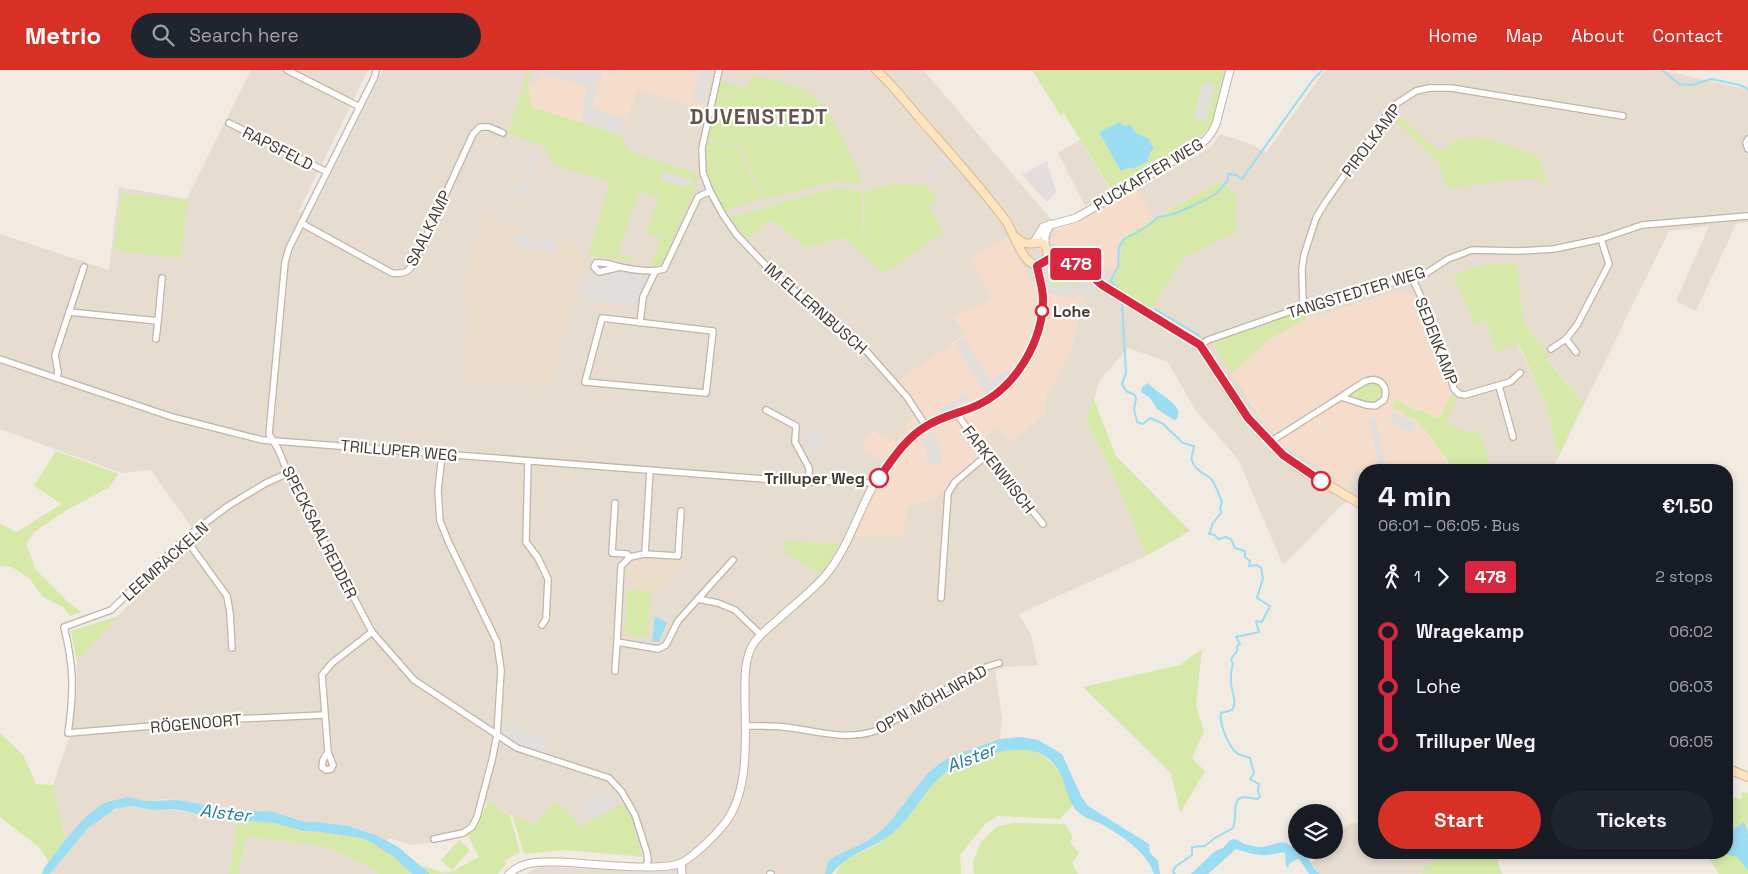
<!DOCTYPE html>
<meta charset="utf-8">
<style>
body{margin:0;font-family:"Space Grotesk",sans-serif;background:#20242c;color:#f1f3f6;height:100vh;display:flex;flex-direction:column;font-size:19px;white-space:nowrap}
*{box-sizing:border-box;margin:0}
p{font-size:16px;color:#9ea1a6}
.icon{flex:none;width:28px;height:28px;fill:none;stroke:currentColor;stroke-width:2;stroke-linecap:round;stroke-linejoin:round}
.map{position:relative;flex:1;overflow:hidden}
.panel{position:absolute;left:1358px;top:394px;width:375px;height:395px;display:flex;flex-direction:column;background:#171b24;border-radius:20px;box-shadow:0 2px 8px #0003}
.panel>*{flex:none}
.badge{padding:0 10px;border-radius:4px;font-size:18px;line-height:32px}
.fabs{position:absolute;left:1288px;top:734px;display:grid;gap:10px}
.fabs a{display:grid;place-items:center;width:55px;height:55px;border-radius:50%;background:#171b24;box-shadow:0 2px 8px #0003;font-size:25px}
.map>.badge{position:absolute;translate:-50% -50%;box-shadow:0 0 0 2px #fff}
.legs{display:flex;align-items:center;gap:8px;height:55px;padding:0 20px;font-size:16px}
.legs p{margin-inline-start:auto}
.summary{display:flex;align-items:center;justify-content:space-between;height:85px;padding:0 20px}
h1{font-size:28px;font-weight:700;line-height:38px}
.action{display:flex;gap:10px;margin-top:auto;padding:10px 20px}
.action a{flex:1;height:58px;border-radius:30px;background:#d93025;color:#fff;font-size:20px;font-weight:700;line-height:58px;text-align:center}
.action a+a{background:#20242c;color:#f1f3f6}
ul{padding:0 20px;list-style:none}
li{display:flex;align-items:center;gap:18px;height:55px;font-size:19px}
li i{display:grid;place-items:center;width:8px;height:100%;margin:0 6px;background:currentColor}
li i::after{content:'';width:12px;height:12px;margin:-6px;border:4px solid;border-radius:50%;background:#171b24}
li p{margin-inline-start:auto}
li:first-child i{background:linear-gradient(#0000 50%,currentColor 0)}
li:last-child i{background:linear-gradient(currentColor 50%,#0000 0)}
header{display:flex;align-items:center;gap:30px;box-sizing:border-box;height:70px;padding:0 25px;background:#d93025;color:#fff}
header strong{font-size:24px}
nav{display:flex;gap:28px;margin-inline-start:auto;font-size:18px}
.search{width:350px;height:45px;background:#20242c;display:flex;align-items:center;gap:12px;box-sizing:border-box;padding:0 18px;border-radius:28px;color:#9ea1a6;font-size:19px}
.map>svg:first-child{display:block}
.residential{fill:#e6dcd0;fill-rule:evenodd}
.commercial{fill:#f6ddcb}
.education{fill:#ecddcb}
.green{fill:#d6e9a9}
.parking{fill:#e2dedb;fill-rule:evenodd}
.water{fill:#9bddf3}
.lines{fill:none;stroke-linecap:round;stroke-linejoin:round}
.stream{stroke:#9bddf3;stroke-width:2}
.minor-casing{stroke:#c1b4a8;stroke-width:8}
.tertiary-casing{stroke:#c1b4a8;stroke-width:9}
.secondary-casing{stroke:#d8ba92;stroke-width:10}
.minor{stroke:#fff;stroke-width:5.5}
.tertiary{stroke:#fff;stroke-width:7}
.secondary{stroke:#ffe5bf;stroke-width:8}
.line-1-casing{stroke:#fff;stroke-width:11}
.line-1{stroke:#d7263d;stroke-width:8}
.stop-1-dot{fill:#fff;stroke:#d7263d;stroke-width:2.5}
.labels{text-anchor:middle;stroke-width:4.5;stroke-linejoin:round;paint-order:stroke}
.street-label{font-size:16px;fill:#443a33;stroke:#fff}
.stop-label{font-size:16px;font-weight:bold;fill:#443a33;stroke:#fff;text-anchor:start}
.water-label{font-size:18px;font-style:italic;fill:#257c9b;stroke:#fff}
.district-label{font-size:21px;font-weight:bold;letter-spacing:1px;fill:#675649;stroke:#fff}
</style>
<header>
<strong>Metrio</strong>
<div class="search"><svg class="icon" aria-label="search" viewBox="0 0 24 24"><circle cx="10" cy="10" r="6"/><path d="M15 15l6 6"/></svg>Search here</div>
<nav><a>Home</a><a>Map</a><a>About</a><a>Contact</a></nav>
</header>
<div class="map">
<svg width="1748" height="804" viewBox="0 0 1748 804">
<rect width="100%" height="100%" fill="#f2ebe2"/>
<!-- residential -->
<g class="residential">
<path d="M251,0H368L298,143L315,136L383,0H923L1049,147L1056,160L1052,166L1050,172L1117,201L1109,224L1146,246L1184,188L1236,162L1220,111L1153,149L1137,120L1211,77L1220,64L1251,74L1266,83L1325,0H1662L1748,20V152L1736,154L1696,241L1676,231L1709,156L1669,161L1584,334L1546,287L1549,285L1524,254L1516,194L1486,251L1496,283L1517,273L1546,335L1558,388L1552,400H1432L1450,397L1399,222L1306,249L1248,329L1269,358L1287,377L1333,405L1346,418L1355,401L1364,402V429L1359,426L1342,435L1283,495L1238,389L1194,338L1168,292L1128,278L1100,310L1086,351L1112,402L1146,486L1019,544L1031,566L1038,595L1005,597L1002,599L995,600L1002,649L1000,669L955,685L940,693L927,704L892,749L883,759L869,770L834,787L828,792L825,804H527L539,796L643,802V787L634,754L581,757L555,731L535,754L513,747L488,731L485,734L477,756L468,766L448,771L412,775L389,768L387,771L348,756L318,752H305L268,742L252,741L167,729L145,731L128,727L107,732L94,740L77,757L66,772L53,715L70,665L76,627L77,592L118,546L198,466L151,400L121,403L0,359V164L109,200L119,117L187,129ZM706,72L738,77L762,128ZM837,117L862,121L863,164L807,178L771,150L730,147ZM1007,168L1030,211L1047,216L1048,223L1064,228L1085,226L1069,284L1046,326L1044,346L997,357L981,371L979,386L935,428L906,437L862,467L847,461L883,391L872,362L897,372L918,337L953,272L968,264L954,247L993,230L971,187Z"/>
<polygon points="1080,70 1111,121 1085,136 1058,83"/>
<polygon points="124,736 155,740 170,739 214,748 237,750 229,804 50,804 75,772 88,758 105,745"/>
<polygon points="1350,753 1364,754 1364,782 1441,783 1420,802 1422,804 1320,804 1311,793 1324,780 1334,780 1334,770"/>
<polygon points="246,767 309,774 335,781 369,797 379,804 239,804"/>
</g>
<!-- commercial -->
<g class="commercial">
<polygon points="532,0 712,0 704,40 637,20 621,65 531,37 528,13"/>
<polygon points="1137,120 1153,149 1123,167 1117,201 1050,172 1052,166 1056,160 1076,153"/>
<polygon points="1007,168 1031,211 1047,216 1048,223 1064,228 1085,226 1069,284 1046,326 1044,346 1010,372 997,357 981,370 979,386 935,428 906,437 904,465 862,467 847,460 883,391 861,379 871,362 897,372 918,337 899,310 967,264 953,247 993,230 970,187"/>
<polygon points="1399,222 1415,224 1436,271 1451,325 1439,349 1419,339 1418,341 1397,330 1391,337 1419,352 1451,398 1432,400 1356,401 1346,418 1337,413 1337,408 1333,405 1287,377 1269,358 1232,304 1268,270 1294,254 1306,249"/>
</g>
<!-- education -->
<g class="education">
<polygon points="485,148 560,170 583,186 551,318 463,311 469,243 465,240 468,215 463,212"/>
<polygon points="649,487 688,490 659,522 627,520 629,490 644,490"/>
</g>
<!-- green -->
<g class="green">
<polygon points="528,0 532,0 528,13 531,37 621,65 628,81 698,104 698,110 661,197 651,195 660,167 646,164 658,129 657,125 653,127 639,122 618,184 632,187 631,192 589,185 610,112 554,95 545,77 512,65 508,62"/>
<path d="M1032,0H1226C1222,15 1218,39 1212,52C1198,80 1139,106 1112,121L1063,42L1061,46Z"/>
<polygon points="752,4 808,20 830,44 857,98 862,115 836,111 765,129 740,76 707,71 720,12 748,18"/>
<path d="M1398,44L1439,82C1444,79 1452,71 1458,69C1483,63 1516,78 1539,87L1547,115L1543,117L1539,108L1496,112L1448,119L1438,92L1392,48Z"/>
<path d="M706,72L738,77L762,128L725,141C710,119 701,98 706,72Z"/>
<polygon points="1220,111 1236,126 1236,162 1184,188 1146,246 1108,224 1117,201 1123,167"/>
<polygon points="897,113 920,116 923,113 933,123 936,131 929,136 943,163 884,204 845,168 807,178 771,150 747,169 730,147 837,117 862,121 863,164 852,167 865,165 864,122"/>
<polygon points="121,123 188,131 181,189 114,180"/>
<polygon points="1486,194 1517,194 1524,254 1549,285 1546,288 1584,334 1558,388 1546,335 1519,275 1515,274 1496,283 1486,251 1474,253 1453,205"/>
<polygon points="1056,203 1075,203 1080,212 1079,219 1075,219 1077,215 1056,217 1053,215 1052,205"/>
<polygon points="1303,241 1306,249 1268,270 1232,304 1212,273"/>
<polygon points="1371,312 1381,315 1384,322 1379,332 1373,334 1351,327 1350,325"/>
<polygon points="1451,325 1458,327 1445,353 1467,362 1479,360 1490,394 1503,400 1454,400 1419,352 1391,337 1397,330 1417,341 1419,339 1439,349"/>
<polygon points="1093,327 1116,386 1190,461 1146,486 1112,402 1086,351"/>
<polygon points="56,381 119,404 108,418 70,438 34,462 26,474 36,500 69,533 81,542 70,546 63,537 43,527 30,509 12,497 0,496 0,454 17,462 62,434 34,416"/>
<polygon points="785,471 839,474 828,494 820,504 782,481"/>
<polygon points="627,520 651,521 648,568 625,564"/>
<polygon points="118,546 77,592 71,561"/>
<polygon points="1202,579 1196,636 1204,661 1192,688 1205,701 1180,743 1171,703 1083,617 1180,595"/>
<polygon points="0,663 23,685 36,714 53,715 66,772 49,792 39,777 0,747"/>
<path d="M1029,679C1047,686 1059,697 1066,715C1068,722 1069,729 1073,735L1060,749L998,746L985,754L960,785L961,804H836L841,792L878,774L896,760L939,707L963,694L1002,680Z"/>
<polygon points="1742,722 1748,723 1748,804 1719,804 1705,783 1726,782 1726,726 1741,729"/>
<polygon points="488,731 510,746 520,782 519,783 503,791 507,793 498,804 430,804 422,798 423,796 444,803 453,801 479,787 468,766 477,756"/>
<polygon points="555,731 581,757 623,733 634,754 643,787 564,780 524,784 513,747 535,754"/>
<polygon points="237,750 275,753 303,761 321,762 360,768 369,771 394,787 412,804 379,804 369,797 335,781 309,774 246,767 239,804 229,804"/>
<polygon points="1012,753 1065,754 1073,767 1070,772 1079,783 1072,793 1078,804 974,804 973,791 981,772 996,757"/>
<polygon points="459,770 470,780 452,800 441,790"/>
<polygon points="1499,782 1498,793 1502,804 1422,804 1420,802 1441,783"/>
</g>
<!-- parking -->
<g class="parking">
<polygon points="532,0 620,0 618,6 603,1 592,38 626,49 621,64 581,52 584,40 582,35 587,17 540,3 536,14 528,11"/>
<polygon points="686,0 711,0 704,34 692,30 700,4"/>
<polygon points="1203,12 1215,16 1206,51 1193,48"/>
<polygon points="534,80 539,81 525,127 514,123 516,115 523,116"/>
<polygon points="943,83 951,93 929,113 924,107 941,91 938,87"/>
<polygon points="1047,91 1056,122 1047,132 1022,105"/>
<polygon points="663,101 689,109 696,112 683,117 660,110"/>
<polygon points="516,164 537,165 536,180 515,179"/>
<polygon points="539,168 556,169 555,182 538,180"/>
<path d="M1054,196H1072L1085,208L1083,218H1085V215H1094L1095,224H1075L1072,222L1073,224H1056L1054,220L1051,219L1047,204L1050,199L1054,200L1053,197ZM1056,203H1075L1080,212L1079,219H1075L1076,214H1061L1058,218L1056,217L1053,215L1052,206Z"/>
<polygon points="618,202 647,206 637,236 581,229 587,205 601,207"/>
<polygon points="964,268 990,311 1007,301 1010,305 1000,317 987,325 955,274"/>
<polygon points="967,323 970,328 941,345 938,340"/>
<polygon points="1391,341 1417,353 1411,365 1391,352"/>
<polygon points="1375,347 1386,396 1379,399 1369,349"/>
<polygon points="811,356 826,365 816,381 801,371"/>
<polygon points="934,361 943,394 929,396 923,369"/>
<polygon points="501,651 524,661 528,667 545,667 545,677 550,677 550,685 534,680 501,664"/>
<polygon points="604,719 615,735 592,749 580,736"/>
</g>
<!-- water -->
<g class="water">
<polygon points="1120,52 1123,56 1130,55 1136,63 1148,68 1154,79 1150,82 1148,91 1135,98 1127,98 1121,101 1099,62"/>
<path d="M1148,313C1154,321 1178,333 1178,341C1179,344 1177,346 1177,349L1174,350L1157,339L1150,328L1141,322L1142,317Z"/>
<polygon points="655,547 667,552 659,572 652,571"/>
<path d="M1021,667L1038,670L1062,684L1081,726L1088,736L1149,774L1150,783L1158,791L1160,804H1154C1147,782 1122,766 1103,755C1096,751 1086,749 1079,743C1061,726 1069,698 1041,684C1015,671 958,690 938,709C922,725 911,747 894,762C876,778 845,784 832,804H825L828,792L834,787L869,770L883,759L892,749L927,704L940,693L955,685L1000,669Z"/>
<path d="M128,727L145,731L177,730L231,739L273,742L305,752H318L348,756L375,765L397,776L430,804H412L394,787L369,771L360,768L321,762L303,761L275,753L214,748L180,740L170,739L155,740L130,736L115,739L88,758L50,804H42L44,798C61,777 81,745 105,733C112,730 121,729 128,727Z"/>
<polygon points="1744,752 1748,764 1748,800 1737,787 1721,783 1726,782 1726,757 1727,759 1732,760"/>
<path d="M1235,769L1244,774L1258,777H1263L1281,772L1286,773L1306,785L1314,798L1320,804H1309L1300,790L1297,789L1289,794L1288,798L1286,796L1285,783C1278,782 1272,785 1265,785C1254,785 1246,782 1236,779L1208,804H1191L1215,781L1223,778L1230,770Z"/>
</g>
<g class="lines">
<!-- stream -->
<g class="stream">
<polyline points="1662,0 1679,14 1692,15 1711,9 1740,15 1748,19"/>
<polyline points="1121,223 1111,211 1118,196 1119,177 1123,170 1148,156 1158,147 1174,144 1201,132 1217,123 1228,110 1228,104 1236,105 1242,109 1312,11 1322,0"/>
<path d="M1122,234L1126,303L1122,314L1126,321L1135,325L1136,328L1134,339L1137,352L1143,354L1150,348L1162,353L1183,373L1194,376C1194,381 1190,386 1192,391C1197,403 1206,403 1212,410C1215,414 1220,427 1222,432L1220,438L1221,443L1213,453L1209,464L1215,465L1218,469L1226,467L1231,469L1235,478L1245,481V487L1250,491L1249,496L1257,495L1261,498L1263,508L1257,528L1270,536L1262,552L1256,551L1259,562L1236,567L1240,574L1237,576V581L1231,589L1233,594C1231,599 1230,613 1232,619C1233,627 1237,632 1232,640L1221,643C1219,654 1229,678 1238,684C1242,686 1246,686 1250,688L1254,703L1250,709L1259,714L1258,721L1260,727L1257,729L1244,727L1238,729C1233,738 1237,748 1233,758L1215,768L1205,776L1192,777V785L1175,797L1173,802L1175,804"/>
<polyline points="1155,239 1200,266"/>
<polyline points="1210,282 1220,298"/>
</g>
<defs>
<g id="minor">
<polyline points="287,0 360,37"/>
<polyline points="376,0 375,6 289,178 285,192 269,364 278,379 288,403 372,562 414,610 517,678 609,708 622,722 635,745 647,783 648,790 646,796"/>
<polyline points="719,0 702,78 703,103 710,121 723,145 736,164 770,200 862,276 907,327 926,356"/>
<polyline points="229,53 327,102"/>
<polyline points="1748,69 1746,73 1748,79"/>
<path d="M301,153L392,203C403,204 408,203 414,193L473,64L480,57H489L503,63"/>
<path d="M620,197L599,202L594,197L596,193C606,192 611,195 620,197C634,200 651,203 664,199L698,127L710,121"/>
<path d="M1412,208C1430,244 1443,280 1454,319L1459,324L1465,325L1510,312L1520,303"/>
<polyline points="1303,237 1302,199 1304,185 1316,148 1325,133 1388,43 1396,34 1416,21 1429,18 1451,18 1623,46"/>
<polyline points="69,242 158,251 162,208"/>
<polygon points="602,248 713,261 706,323 585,312"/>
<polyline points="640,253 643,227 655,202"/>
<polyline points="156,269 158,251"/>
<polyline points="1200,275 1208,270 1303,237 1425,204 1448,189 1472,180 1518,181 1554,179 1601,169 1642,155 1748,146"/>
<polyline points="1551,279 1566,269"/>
<polyline points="1576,282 1566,269 1577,255 1609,194 1601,169"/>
<polyline points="0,289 172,347 262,370 802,412 858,411 865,412 874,415"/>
<polyline points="57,307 58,302 55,285 84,197"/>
<polyline points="1499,316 1513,367"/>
<polyline points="766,340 796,356 795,372 809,398 809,412"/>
<polyline points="956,343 987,385 1043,454"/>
<path d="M1270,372C1292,358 1314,344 1336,330C1346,324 1356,316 1366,311C1380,306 1389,317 1384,330L1375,336L1366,335L1341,327"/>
<polyline points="528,391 526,472 538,488 548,509 546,549 542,555"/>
<path d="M288,403L266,413L228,436L185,468L111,540L64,557C74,597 74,622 68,663L236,649L324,645"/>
<polyline points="615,433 612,483 627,484 630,487"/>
<polyline points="185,468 227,526 230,543 232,578"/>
<polyline points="645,484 650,400"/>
<polyline points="941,528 948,423 955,412 987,385"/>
<polyline points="698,529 718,533 735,540 761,565"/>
<polyline points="617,572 621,496 630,487 645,484 678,486 681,441"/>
<polyline points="615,601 617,572 658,579 666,575 678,551 733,490"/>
<path d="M745,656C761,656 776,655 792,658C821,662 849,671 878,660L980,599L999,593"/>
<polyline points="328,682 333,695 331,699 326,700 322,697 323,690 328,682 322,605 332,593 372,562"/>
<polyline points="434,769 463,763 472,757 477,747 492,690 497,665 501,600 497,572 449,473 440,451 438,421 442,384"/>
<polyline points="770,804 771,804"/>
</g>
<g id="tertiary">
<path d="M1034,172L1043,157L1076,148L1192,80C1204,73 1211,66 1216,54L1230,0"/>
<polyline points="1045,175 1045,166 1050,154"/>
<polyline points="681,793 682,804"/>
<path d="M509,804C524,790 542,792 561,792C586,793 662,802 681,793C685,791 689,788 693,785C705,775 719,762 728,749C750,715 745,664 745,626C745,609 744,592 752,576C757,567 766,560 774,553C791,537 810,523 825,506C847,480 857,445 873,416C884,398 899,380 914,366C931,349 956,345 976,336C1016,319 1040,275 1043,232C1044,220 1039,208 1037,195"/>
</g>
<g id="secondary">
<path d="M876,0C893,15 907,34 922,51C951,84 980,116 1006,151C1014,163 1023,195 1037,195L1046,191L1048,181C1041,166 1036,176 1025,173C1021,172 1017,168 1014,166"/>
<polyline points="1047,180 1062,185 1075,193 1101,215 1200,275 1242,341 1283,385 1304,401 1364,436"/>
<polyline points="1726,698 1748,707"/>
</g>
</defs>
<!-- minor casing -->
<use href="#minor" class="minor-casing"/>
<!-- tertiary casing -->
<use href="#tertiary" class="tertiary-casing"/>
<!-- secondary casing -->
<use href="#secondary" class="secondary-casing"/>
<!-- minor -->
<use href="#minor" class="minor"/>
<!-- tertiary -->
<use href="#tertiary" class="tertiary"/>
<!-- secondary -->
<use href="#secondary" class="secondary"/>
</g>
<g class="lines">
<defs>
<path id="line-1" d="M879,408C892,390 906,368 925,357C941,346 961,343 978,335C1016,317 1043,271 1043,229C1043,218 1039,207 1037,196L1049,189H1067L1082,198L1102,215L1200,275L1248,348L1283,385L1321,411"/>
</defs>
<!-- line-1 casing -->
<use href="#line-1" class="line-1-casing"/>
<!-- line-1 -->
<use href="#line-1" class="line-1"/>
</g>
<!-- markers -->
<g class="stop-1-dot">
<circle cx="1042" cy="241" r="6"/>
<circle cx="879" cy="408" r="9"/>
<circle cx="1321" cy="411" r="9"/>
</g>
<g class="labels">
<!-- street labels -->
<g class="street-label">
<text transform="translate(1371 70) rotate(-53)" y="6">PIROLKAMP</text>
<text transform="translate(278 78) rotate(27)" y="6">RAPSFELD</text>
<text transform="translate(1148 104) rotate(-31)" y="6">PUCKAFFER WEG</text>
<text transform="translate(428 158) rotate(-64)" y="6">SAALKAMP</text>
<text transform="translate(1356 222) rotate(-17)" y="6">TANGSTEDTER WEG</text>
<text transform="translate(816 238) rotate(41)" y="6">IM ELLERNBUSCH</text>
<text transform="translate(1437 271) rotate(69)" y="6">SEDENKAMP</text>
<text transform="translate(399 380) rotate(5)" y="6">TRILLUPER WEG</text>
<text transform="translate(999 399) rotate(52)" y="6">FARKENWISCH</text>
<text transform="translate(320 462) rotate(63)" y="6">SPECKSAALREDDER</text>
<text transform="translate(165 491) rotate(-42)" y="6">LEEMRACKELN</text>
<text transform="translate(931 629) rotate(-29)" y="6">OP'N MÖHLNRAD</text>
<text transform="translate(196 653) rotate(-5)" y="6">RÖGENOORT</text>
</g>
<!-- stop labels -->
<g class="stop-label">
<text x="1053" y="247">Lohe</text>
<text x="865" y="414" text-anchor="end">Trilluper Weg</text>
</g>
<!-- water labels -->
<g class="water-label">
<text transform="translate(971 688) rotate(-21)" y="6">Alster</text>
<text transform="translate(225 743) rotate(6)" y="6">Alster</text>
</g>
<!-- district labels -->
<g class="district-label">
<text x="759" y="54">DUVENSTEDT</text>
</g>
</g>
</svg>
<div class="fabs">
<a><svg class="icon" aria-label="layers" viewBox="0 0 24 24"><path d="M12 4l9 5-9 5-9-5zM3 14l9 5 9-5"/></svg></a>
</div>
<b class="badge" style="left:1076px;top:194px;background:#d7263d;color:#fff">478</b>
<section class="panel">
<div class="summary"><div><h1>4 min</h1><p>06:01 – 06:05 · Bus</p></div><b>€1.50</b></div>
<div class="legs"><svg class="icon" aria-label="walk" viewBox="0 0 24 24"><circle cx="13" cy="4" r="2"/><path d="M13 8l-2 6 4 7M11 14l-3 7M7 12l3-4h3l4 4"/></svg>1<svg class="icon" aria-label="forward" viewBox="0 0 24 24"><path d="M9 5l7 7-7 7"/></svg><b class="badge" style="background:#d7263d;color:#fff">478</b><p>2 stops</p></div>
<ul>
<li><i style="color:#d7263d"></i><b>Wragekamp</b><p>06:02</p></li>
<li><i style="color:#d7263d"></i><span>Lohe</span><p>06:03</p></li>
<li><i style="color:#d7263d"></i><b>Trilluper Weg</b><p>06:05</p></li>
</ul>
<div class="action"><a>Start</a><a>Tickets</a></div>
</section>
</div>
